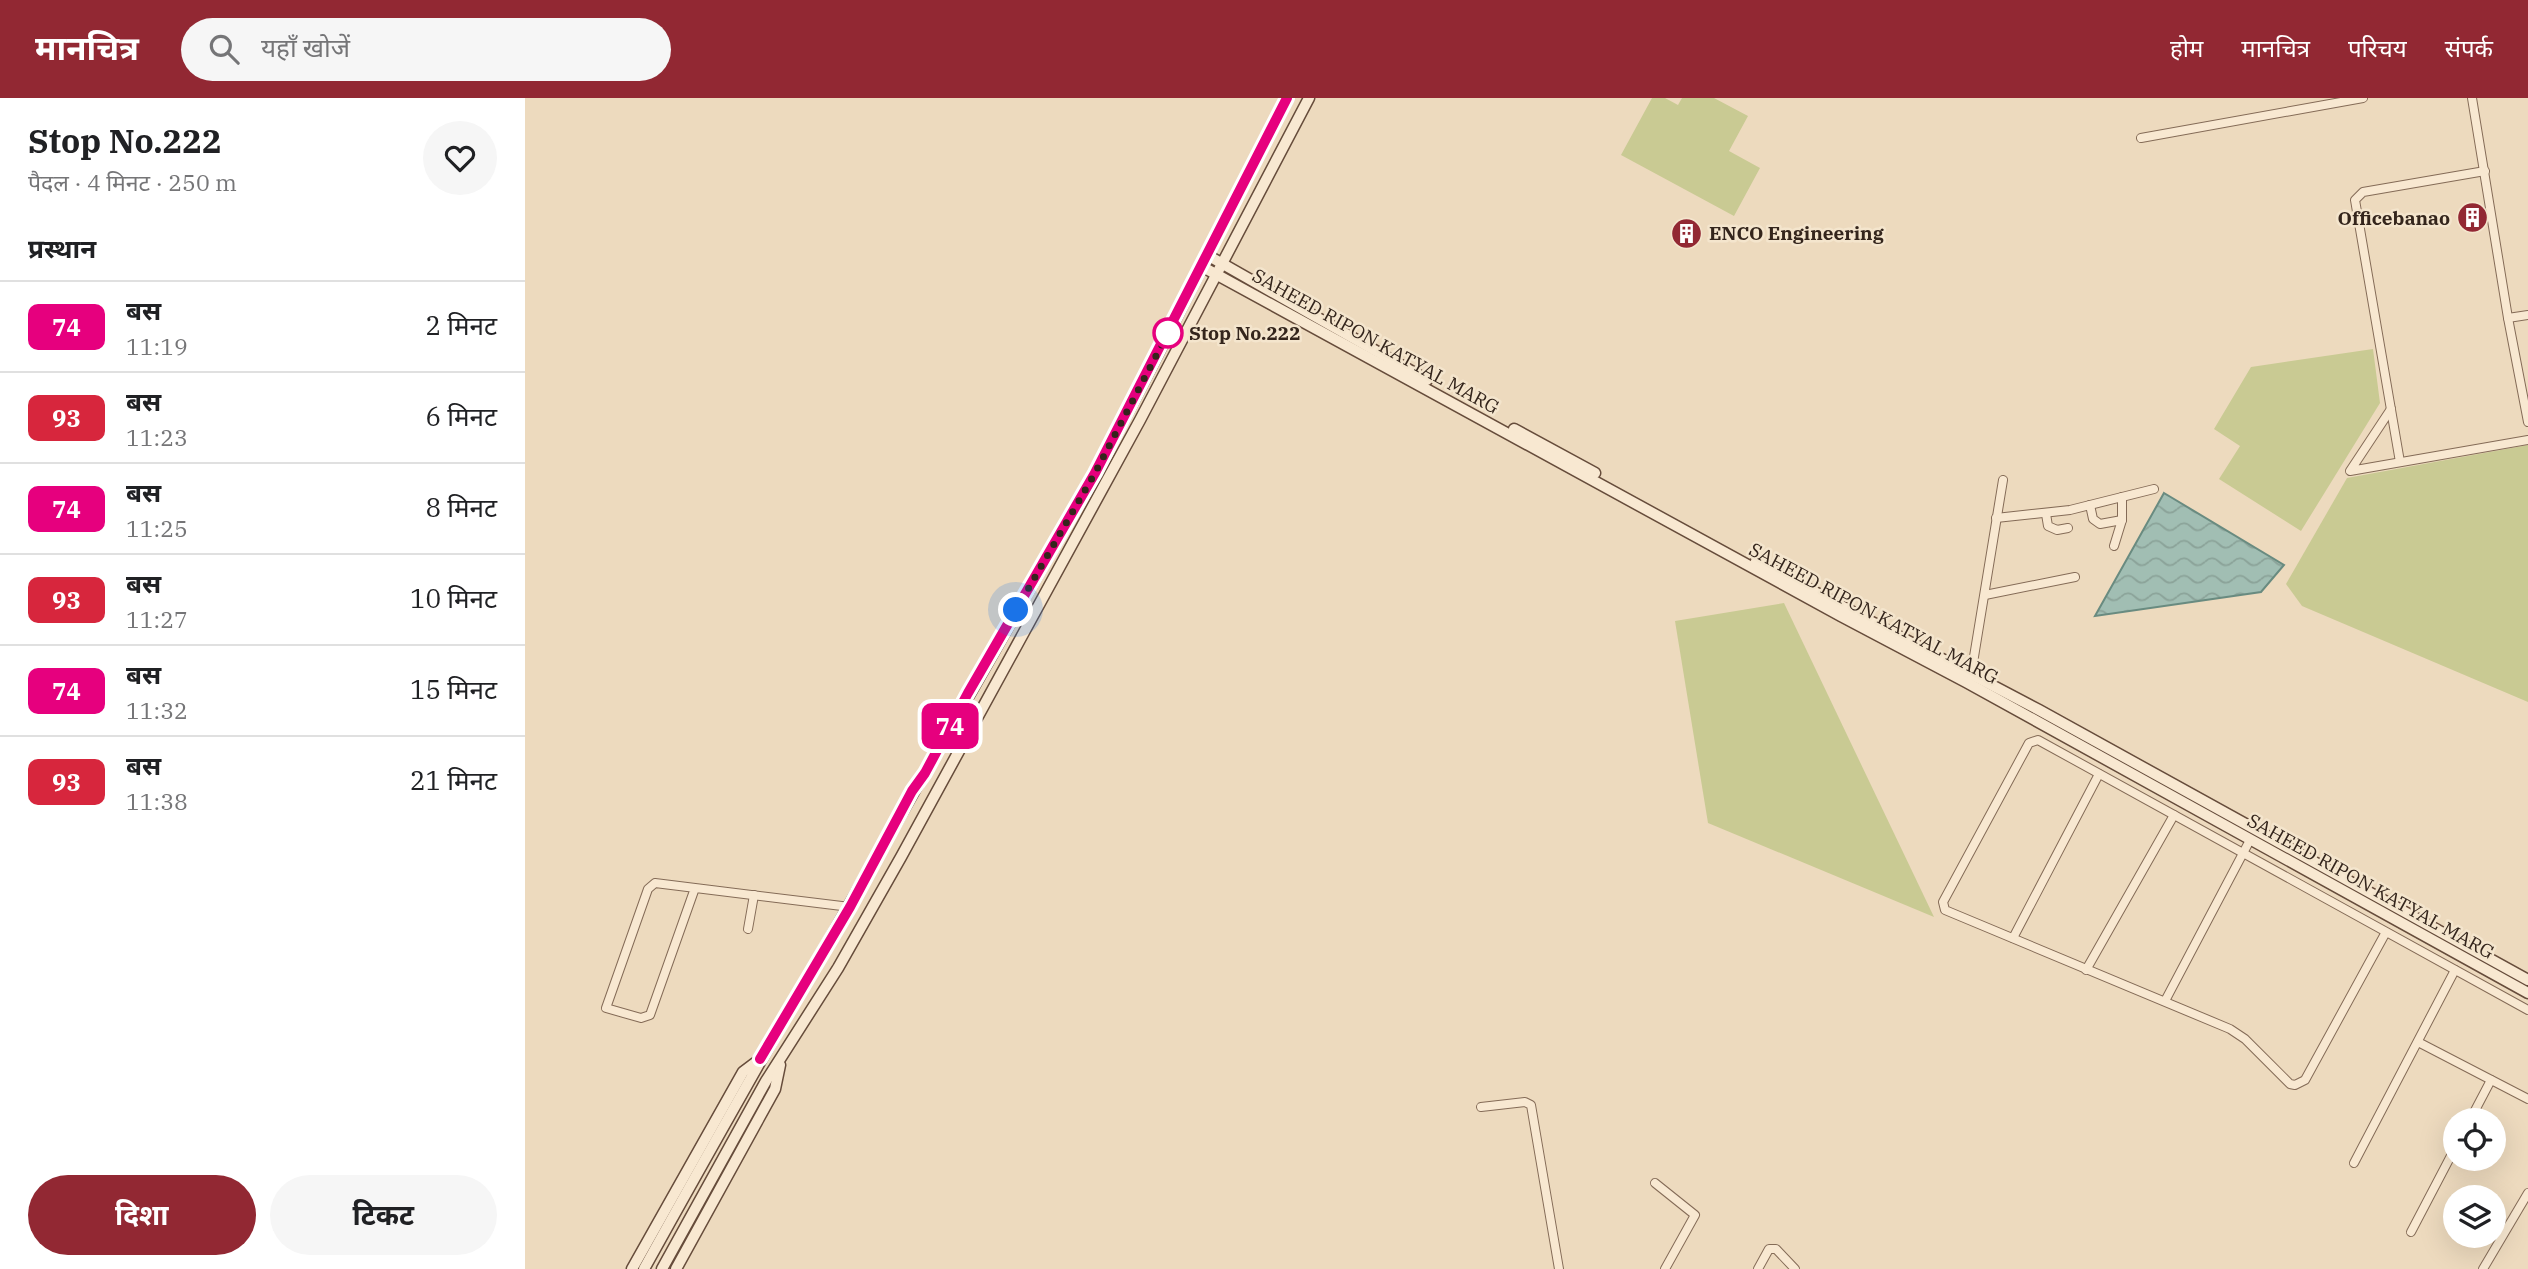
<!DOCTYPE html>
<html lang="hi">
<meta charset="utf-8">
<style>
body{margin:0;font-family:"IBM Plex Serif","Noto Sans Devanagari",serif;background:#f6f6f6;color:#202124;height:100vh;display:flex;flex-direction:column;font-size:26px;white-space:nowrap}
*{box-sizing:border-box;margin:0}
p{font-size:23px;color:#757577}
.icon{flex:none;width:38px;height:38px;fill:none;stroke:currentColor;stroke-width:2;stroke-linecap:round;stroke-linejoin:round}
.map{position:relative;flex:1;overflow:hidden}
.drawer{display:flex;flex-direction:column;background:#fff;width:525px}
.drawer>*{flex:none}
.badge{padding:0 14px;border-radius:10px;font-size:24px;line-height:46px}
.fabs{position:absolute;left:1918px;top:1010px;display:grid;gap:14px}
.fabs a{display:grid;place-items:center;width:63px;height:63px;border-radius:50%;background:#fff;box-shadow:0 7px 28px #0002;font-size:35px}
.you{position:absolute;width:35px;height:35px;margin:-18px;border:5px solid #fff;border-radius:50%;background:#1a73e8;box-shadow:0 0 0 10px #1a73e833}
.map>.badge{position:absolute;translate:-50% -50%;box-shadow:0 0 0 4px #fff}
h2{padding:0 28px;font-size:26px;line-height:63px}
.round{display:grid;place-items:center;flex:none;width:74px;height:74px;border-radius:37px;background:#f6f6f6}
.head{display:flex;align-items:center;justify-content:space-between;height:119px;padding:0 28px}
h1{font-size:33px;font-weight:700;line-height:52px}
.cta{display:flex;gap:14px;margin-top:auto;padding:14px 28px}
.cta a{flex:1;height:80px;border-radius:42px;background:#922833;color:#fff;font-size:28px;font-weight:700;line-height:80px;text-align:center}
.cta a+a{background:#f6f6f6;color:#202124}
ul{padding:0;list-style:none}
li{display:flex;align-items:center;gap:21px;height:91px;padding:0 28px;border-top:2px solid #e0e0e0}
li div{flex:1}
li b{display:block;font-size:26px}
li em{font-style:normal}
li .badge{min-width:77px;font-weight:700;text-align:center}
header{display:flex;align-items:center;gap:42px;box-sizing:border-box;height:98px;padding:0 35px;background:#922833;color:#fff}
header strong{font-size:33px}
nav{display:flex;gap:38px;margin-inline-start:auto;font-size:24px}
.search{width:490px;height:63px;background:#f6f6f6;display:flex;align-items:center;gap:18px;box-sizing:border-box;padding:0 24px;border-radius:38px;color:#757577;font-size:26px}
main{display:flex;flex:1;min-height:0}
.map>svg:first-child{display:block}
.green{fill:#c9ca93}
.water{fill:url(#water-waves);stroke:#698b80;stroke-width:2}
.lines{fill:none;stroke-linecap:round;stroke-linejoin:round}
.street-casing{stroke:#846b57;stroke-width:10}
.secondary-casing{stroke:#664c3b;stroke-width:13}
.street{stroke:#f8e8d1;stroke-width:8}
.secondary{stroke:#f8e8d1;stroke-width:10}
.line-casing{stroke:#fff;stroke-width:16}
.line{stroke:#e6007e;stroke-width:10}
.walk{stroke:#34251c;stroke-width:7;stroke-dasharray:0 12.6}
.stop-dot{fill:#fff;stroke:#e6007e;stroke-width:3.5}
.labels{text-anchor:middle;stroke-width:5;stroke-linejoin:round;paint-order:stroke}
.poi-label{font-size:19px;font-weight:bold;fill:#34251c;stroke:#f4e5cd;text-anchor:end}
.stop-label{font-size:19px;font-weight:bold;fill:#34251c;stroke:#f4e5cd;text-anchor:start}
.street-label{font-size:19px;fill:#34251c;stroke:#f4e5cd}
</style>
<header>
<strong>मानचित्र</strong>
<div class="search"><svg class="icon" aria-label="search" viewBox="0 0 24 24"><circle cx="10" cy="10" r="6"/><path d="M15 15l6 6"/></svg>यहाँ खोजें</div>
<nav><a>होम</a><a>मानचित्र</a><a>परिचय</a><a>संपर्क</a></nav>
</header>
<main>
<section class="drawer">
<div class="head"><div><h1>Stop No.222</h1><p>पैदल · 4 मिनट · 250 m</p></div><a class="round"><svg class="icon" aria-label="heart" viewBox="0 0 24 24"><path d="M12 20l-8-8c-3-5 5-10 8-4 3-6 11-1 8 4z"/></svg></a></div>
<h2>प्रस्थान</h2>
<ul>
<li><span class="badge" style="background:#e6007e;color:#fff">74</span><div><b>बस</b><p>11:19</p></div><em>2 मिनट</em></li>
<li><span class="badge" style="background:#d7263d;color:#fff">93</span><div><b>बस</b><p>11:23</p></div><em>6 मिनट</em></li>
<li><span class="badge" style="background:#e6007e;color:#fff">74</span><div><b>बस</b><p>11:25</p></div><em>8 मिनट</em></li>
<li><span class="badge" style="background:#d7263d;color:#fff">93</span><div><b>बस</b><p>11:27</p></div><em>10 मिनट</em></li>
<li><span class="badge" style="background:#e6007e;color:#fff">74</span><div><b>बस</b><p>11:32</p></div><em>15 मिनट</em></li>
<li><span class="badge" style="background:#d7263d;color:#fff">93</span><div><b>बस</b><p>11:38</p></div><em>21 मिनट</em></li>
</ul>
<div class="cta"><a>दिशा</a><a>टिकट</a></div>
</section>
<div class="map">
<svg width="2003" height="1171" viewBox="0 0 2003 1171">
<defs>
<pattern id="water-waves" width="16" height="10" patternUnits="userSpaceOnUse" patternTransform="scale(1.75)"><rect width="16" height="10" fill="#a1beb3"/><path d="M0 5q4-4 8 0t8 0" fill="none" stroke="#8ba399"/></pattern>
</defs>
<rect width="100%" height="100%" fill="#eddabe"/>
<!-- green -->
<g class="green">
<polygon points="1127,0 1140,0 1153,7 1157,0 1189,0 1223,18 1204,53 1235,70 1209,118 1096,57"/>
<polygon points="1848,251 1855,305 1776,433 1694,381 1715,348 1689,331 1726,269"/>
<polygon points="2003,347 2003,604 1777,508 1761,486 1822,380"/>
<polygon points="1259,505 1409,819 1183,725 1150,523"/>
</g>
<!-- water -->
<polygon class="water" points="1639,395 1759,467 1736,494 1570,518"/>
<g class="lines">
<defs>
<g id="street">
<polyline points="1947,0 1983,220 2003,324"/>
<polyline points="1616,40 1838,0"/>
<polyline points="1983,220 2003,217"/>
<polyline points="1866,311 1825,373 2003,342"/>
<polyline points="1875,364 1830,102 1838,94 1960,73"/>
<polyline points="1565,407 1568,421 1575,426 1597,422"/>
<polyline points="1521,416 1523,428 1532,432 1543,430"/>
<polyline points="1471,420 1545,412 1629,391"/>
<polyline points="1589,448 1597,422 1597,399"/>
<polyline points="1460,497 1550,479"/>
<polyline points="1446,577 1478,382"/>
<polyline points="170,790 125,917 116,920 81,910 123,791 130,785 325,809"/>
<polyline points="223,831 229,797"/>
<polyline points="1861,834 1780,982 1770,987 1765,986 1720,941 1705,931 1420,812 1418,804 1504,645 1513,642 2003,912"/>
<polyline points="1488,840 1574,676"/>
<polyline points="1561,872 1649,717"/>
<polyline points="1640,903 1725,742"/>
<polyline points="1893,944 2003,1001"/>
<polyline points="956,1009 1000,1004 1006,1007 1034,1171"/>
<polyline points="1945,1022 1966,982"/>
<polyline points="1829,1065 1930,872"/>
<polyline points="1130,1085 1170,1117 1140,1171"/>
<polyline points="1886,1134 1930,1050"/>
<polyline points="1233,1171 1244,1151 1251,1151 1270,1171"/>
<polyline points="1958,1171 2003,1095"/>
</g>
<g id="secondary">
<polyline points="682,157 902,282"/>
<polyline points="676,168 1316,518 1441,584 2003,895"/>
<polyline points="989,331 1070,375"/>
<polyline points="1231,463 1514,612 2003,882"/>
<polyline points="107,1171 218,974 230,965"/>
<path d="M119,1171C266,905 420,642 569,377C637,254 697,125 762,0"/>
<polyline points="137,1171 241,983 313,870 376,759 615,322 784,0"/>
<polyline points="151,1171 250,991 255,967"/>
</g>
</defs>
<!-- street casing -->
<use href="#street" class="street-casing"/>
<!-- secondary casing -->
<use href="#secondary" class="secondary-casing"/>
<!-- street -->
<use href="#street" class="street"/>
<!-- secondary -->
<use href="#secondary" class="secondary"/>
</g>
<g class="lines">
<defs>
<polyline id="line" points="235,961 325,809 387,693 400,675 443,595 570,375 762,0"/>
</defs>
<!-- line casing -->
<use href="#line" class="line-casing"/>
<!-- line -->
<use href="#line" class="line"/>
<!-- walk -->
<polyline class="walk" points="491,512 570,375 643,235"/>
</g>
<!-- icons -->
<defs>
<symbol id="building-disc" viewBox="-11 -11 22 22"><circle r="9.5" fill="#922833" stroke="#f4e5cd"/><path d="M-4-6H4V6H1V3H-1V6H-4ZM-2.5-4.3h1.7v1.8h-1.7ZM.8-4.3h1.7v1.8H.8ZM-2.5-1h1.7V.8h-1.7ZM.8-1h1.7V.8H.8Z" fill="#fff"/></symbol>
</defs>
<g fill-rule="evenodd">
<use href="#building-disc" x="1930" y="102" width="35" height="35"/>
<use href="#building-disc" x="1144" y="118" width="35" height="35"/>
</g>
<!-- markers -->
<circle class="stop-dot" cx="643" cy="235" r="14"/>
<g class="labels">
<!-- poi labels -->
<g class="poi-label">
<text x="1925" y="127">Officebanao</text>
<text x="1184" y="142" text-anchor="start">ENCO Engineering</text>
</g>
<!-- stop labels -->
<g class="stop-label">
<text x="664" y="242">Stop No.222</text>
</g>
<!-- street labels -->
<g class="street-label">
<text transform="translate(851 243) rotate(29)" y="7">SAHEED RIPON KATYAL MARG</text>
<text transform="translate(1349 515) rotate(28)" y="7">SAHEED RIPON KATYAL MARG</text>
<text transform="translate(1846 788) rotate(29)" y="7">SAHEED RIPON KATYAL MARG</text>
</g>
</g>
</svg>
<div class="fabs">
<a><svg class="icon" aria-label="locate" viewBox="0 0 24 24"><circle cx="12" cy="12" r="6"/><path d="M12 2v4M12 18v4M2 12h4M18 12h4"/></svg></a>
<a><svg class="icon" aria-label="layers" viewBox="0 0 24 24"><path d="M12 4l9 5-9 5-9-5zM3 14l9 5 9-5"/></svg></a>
</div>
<div class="you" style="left:491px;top:512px"></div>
<b class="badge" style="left:425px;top:628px;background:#e6007e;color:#fff">74</b>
</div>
</main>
